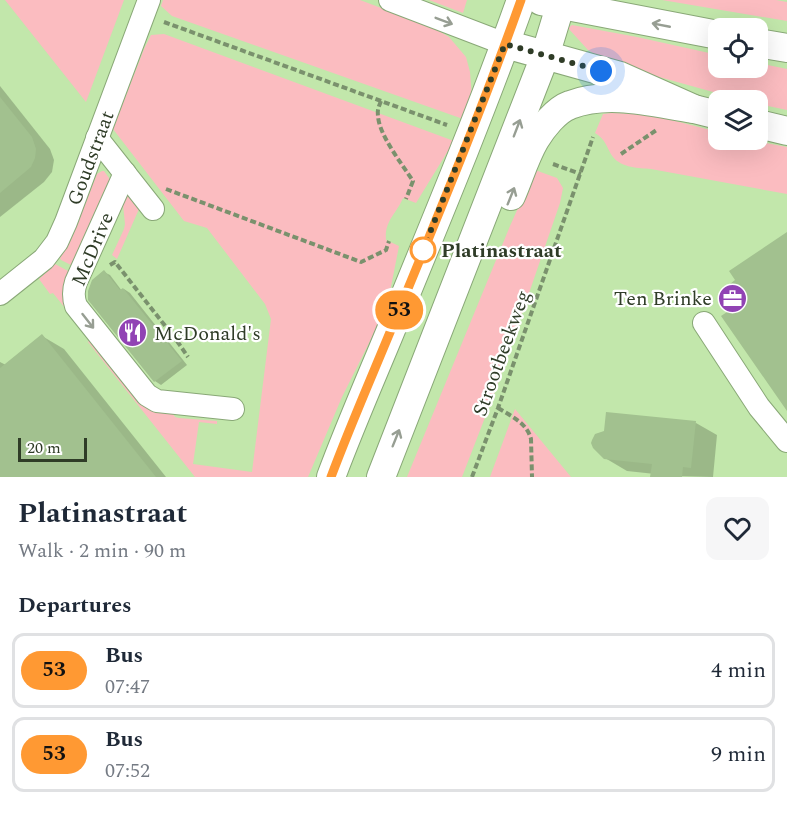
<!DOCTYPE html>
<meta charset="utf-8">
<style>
body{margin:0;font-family:Spectral,serif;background:#f6f6f7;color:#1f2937;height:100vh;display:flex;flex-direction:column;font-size:22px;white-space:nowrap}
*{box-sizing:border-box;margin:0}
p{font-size:20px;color:#747a83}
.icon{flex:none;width:33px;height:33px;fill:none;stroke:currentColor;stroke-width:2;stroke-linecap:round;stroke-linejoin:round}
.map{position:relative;height:477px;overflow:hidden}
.drawer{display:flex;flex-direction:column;background:#fff;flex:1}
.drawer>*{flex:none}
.badge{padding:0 12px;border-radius:20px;font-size:21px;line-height:39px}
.fabs{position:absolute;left:708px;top:18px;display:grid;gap:12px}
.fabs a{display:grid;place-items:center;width:60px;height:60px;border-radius:12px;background:#fff;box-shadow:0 6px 24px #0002;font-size:30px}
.scale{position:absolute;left:18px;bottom:15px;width:69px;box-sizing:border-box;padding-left:6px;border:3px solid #2f3c27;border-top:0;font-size:16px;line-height:21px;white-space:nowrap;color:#2f3c27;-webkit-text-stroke:4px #fff;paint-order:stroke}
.you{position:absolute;width:30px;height:30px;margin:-15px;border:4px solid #fff;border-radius:50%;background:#1a73e8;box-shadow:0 0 0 9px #1a73e833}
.map>.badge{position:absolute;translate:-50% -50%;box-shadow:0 0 0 3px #fff}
h2{padding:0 18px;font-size:22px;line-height:54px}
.round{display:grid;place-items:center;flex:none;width:63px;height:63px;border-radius:12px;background:#f6f6f7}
.head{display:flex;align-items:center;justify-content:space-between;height:102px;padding:0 18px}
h1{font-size:28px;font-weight:700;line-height:45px}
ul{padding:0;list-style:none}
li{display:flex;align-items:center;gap:18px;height:75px;margin:0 12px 9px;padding:0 6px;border:3px solid #e0e1e3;border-radius:12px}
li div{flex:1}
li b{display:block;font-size:22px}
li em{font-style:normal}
li .badge{min-width:66px;font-weight:700;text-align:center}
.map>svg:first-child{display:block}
.built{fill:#c2e7ab;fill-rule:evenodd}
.green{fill:#fbbcc0}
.shadow{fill:#0003}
.building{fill:#a2c18f}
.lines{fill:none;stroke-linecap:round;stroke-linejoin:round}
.minor-casing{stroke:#89a877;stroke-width:24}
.major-casing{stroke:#89a877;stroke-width:30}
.path{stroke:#7a916d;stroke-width:4;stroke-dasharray:6 3;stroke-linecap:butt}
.minor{stroke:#fff;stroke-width:22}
.major{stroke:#fff;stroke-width:28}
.oneway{stroke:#979e93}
.line-casing{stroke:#fff;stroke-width:14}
.line{stroke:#f93;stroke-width:9}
.walk{stroke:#2f3c27;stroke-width:6;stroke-dasharray:0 10.8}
.stop-dot{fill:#fff;stroke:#f93;stroke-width:3}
.labels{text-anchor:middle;stroke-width:4.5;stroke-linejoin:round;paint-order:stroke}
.street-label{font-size:20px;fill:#2f3c27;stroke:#fff}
.stop-label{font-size:20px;font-weight:bold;fill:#2f3c27;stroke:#fff;text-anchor:start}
.poi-label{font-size:20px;fill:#2f3c27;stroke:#fff;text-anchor:end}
</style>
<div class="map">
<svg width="787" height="477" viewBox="0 0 787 477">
<rect width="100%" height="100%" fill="#ceefba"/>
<!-- built -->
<path class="built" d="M0,0H787V477H0ZM718,28H758V68H718ZM718,100H758V140H718Z"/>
<!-- green -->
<g class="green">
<polygon points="5,0 124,0 86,102"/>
<polygon points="163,0 360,0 434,28 449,37 466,57 470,72 472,98 463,119 172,16 161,6"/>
<polygon points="429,0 467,0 463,13"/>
<polygon points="662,0 776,0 787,2 787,21"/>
<polygon points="572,25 637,37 718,55 718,68 758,68 758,63 787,69 787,110 758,104 758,100 742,100 623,67 599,57 588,50 568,28"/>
<path d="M164,34L454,141L416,203L403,198C397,213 384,221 386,240L399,246L387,307L342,397L308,477H195L88,342L90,339L53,293L50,294L39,279L55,264L70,272L63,288V298L147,406L172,412L175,417L179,418L217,421V424L199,422L193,464L252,472L271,319L265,304L207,228L184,221L113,129L144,49L151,35Z"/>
<path d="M611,113L641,114L660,117L718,132V140H750L787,147V194L651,169C639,168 622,168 613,157C607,149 606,139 595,133L603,114Z"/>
<polygon points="535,170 557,178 563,188 560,203 496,389 462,477 407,477 510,226"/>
<polygon points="102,171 104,171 109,178 110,183 73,266 61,260 60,258 71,240 97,174"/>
<polygon points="127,192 139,209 117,259 112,255 124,229 125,224 122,195"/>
<polygon points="515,409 571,477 490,477"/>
</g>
<!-- shadow -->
<g class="shadow">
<polygon points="0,86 50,149 54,160 52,172 44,182 0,217"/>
<polygon points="104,272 110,275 122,291 124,289 130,293 187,365 161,385 155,381"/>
<polygon points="42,336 64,349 166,477 0,477 0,362 6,365"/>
<polygon points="696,423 717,435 713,477 675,476 677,477 651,477 655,474 627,471 605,458"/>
</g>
<!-- building -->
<g class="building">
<polygon points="0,97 32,137 36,149 35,158 31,167 0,193"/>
<polygon points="787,232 787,411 721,316 730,310 723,300 726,287 735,280 729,271"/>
<polygon points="104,270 120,290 123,288 182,361 154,382 88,300 88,291 92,280"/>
<polygon points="42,334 156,477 0,477 0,368"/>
<polygon points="606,412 696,421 691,468 683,467 682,477 650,477 652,464 604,459 593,448 591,443 592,440 595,434 604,431"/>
</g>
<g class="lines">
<defs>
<g id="minor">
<polyline points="390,0 505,44"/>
<polyline points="97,138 153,209"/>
<path d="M125,173L76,282C73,291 73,297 76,306L147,395L157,401L233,409"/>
<path id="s1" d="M0,294L44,259L57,242L66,222L149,0"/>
<polyline points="704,323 759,407 787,441"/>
</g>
<g id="major">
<polyline points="541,1 718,35"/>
<polyline points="758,43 787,48"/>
<polyline points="505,44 620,76 694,109 718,115"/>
<polyline points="758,124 787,131"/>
<path d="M511,196C519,178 525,157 535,140C542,128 556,110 570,105C609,90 654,103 694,109"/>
<path d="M331,477C350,426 372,376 393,325C437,218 482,110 521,0"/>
<polyline points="381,477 545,56 562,0"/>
</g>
</defs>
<!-- minor casing -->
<use href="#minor" class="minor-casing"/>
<!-- major casing -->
<use href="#major" class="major-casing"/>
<!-- path -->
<g class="path">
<polyline points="164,22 447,125"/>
<path d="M381,101C379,106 377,110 378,116C379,135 402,164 413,181L406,199"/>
<polyline points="621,154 658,129"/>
<polyline points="553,164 581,174"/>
<polyline points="166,189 361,262 386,250 389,241"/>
<polyline points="110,265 115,262 177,341 187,334"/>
<polyline points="177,341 188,357"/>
<path d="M498,408C511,416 527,423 531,439L532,477"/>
<polyline points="472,477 498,408 593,137"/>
</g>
<!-- minor -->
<use href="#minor" class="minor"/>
<!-- major -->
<use href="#major" class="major"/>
</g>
<!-- one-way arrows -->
<defs><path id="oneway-shaft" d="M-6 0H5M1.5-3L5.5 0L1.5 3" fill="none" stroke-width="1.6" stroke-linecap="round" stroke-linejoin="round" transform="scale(1.5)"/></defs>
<g class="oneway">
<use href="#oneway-shaft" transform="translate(444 21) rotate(21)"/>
<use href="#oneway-shaft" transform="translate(661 25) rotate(-169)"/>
<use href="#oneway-shaft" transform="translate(517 128) rotate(-69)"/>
<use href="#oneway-shaft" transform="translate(511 196) rotate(-68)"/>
<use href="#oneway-shaft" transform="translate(88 321) rotate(52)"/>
<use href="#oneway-shaft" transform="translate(396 438) rotate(-68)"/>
</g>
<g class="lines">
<defs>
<path id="line" d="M331,477C350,426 372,376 393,325C437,218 482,110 521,0"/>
</defs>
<!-- line casing -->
<use href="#line" class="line-casing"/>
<!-- line -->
<use href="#line" class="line"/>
<!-- walk -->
<polyline class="walk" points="423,250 505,44 601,71"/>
</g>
<!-- icons -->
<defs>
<symbol id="office-disc" viewBox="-11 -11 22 22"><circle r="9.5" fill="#9143b4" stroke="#fff"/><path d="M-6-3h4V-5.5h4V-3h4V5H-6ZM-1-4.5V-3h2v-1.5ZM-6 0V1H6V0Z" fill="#fff"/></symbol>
<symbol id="restaurant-disc" viewBox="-11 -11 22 22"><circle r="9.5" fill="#9143b4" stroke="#fff"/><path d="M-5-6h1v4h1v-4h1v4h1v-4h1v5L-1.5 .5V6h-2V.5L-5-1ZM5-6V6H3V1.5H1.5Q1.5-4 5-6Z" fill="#fff"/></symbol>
</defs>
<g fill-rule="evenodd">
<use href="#office-disc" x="716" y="282" width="33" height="33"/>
<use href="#restaurant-disc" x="116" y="316" width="33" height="33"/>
</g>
<!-- markers -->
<circle class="stop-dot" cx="423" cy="250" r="12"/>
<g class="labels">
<!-- street labels -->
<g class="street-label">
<text dy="7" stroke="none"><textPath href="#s1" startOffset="168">Goudstraat</textPath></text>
<text transform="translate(92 249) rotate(-67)" y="7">McDrive</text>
<text transform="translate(501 353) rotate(-70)" y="7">Strootbeekweg</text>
</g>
<!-- stop labels -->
<g class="stop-label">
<text x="441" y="257">Platinastraat</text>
</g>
<!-- poi labels -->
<g class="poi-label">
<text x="712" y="305">Ten Brinke</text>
<text x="154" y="340" text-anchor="start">McDonald's</text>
</g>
</g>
</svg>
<div class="fabs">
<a><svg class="icon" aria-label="locate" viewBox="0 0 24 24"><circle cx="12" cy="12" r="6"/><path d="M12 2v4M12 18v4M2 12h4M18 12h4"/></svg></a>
<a><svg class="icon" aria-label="layers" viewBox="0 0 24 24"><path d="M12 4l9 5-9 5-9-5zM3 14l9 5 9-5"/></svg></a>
</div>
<div class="scale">20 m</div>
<div class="you" style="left:601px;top:71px"></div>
<b class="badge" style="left:399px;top:310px;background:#f93;color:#111">53</b>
</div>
<section class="drawer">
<div class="head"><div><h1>Platinastraat</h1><p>Walk · 2 min · 90 m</p></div><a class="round"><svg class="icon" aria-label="heart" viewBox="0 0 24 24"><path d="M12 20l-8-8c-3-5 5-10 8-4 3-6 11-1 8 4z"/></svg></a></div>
<h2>Departures</h2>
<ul>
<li><span class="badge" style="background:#f93;color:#111">53</span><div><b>Bus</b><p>07:47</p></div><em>4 min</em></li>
<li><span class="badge" style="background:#f93;color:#111">53</span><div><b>Bus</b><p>07:52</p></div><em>9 min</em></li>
</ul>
</section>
